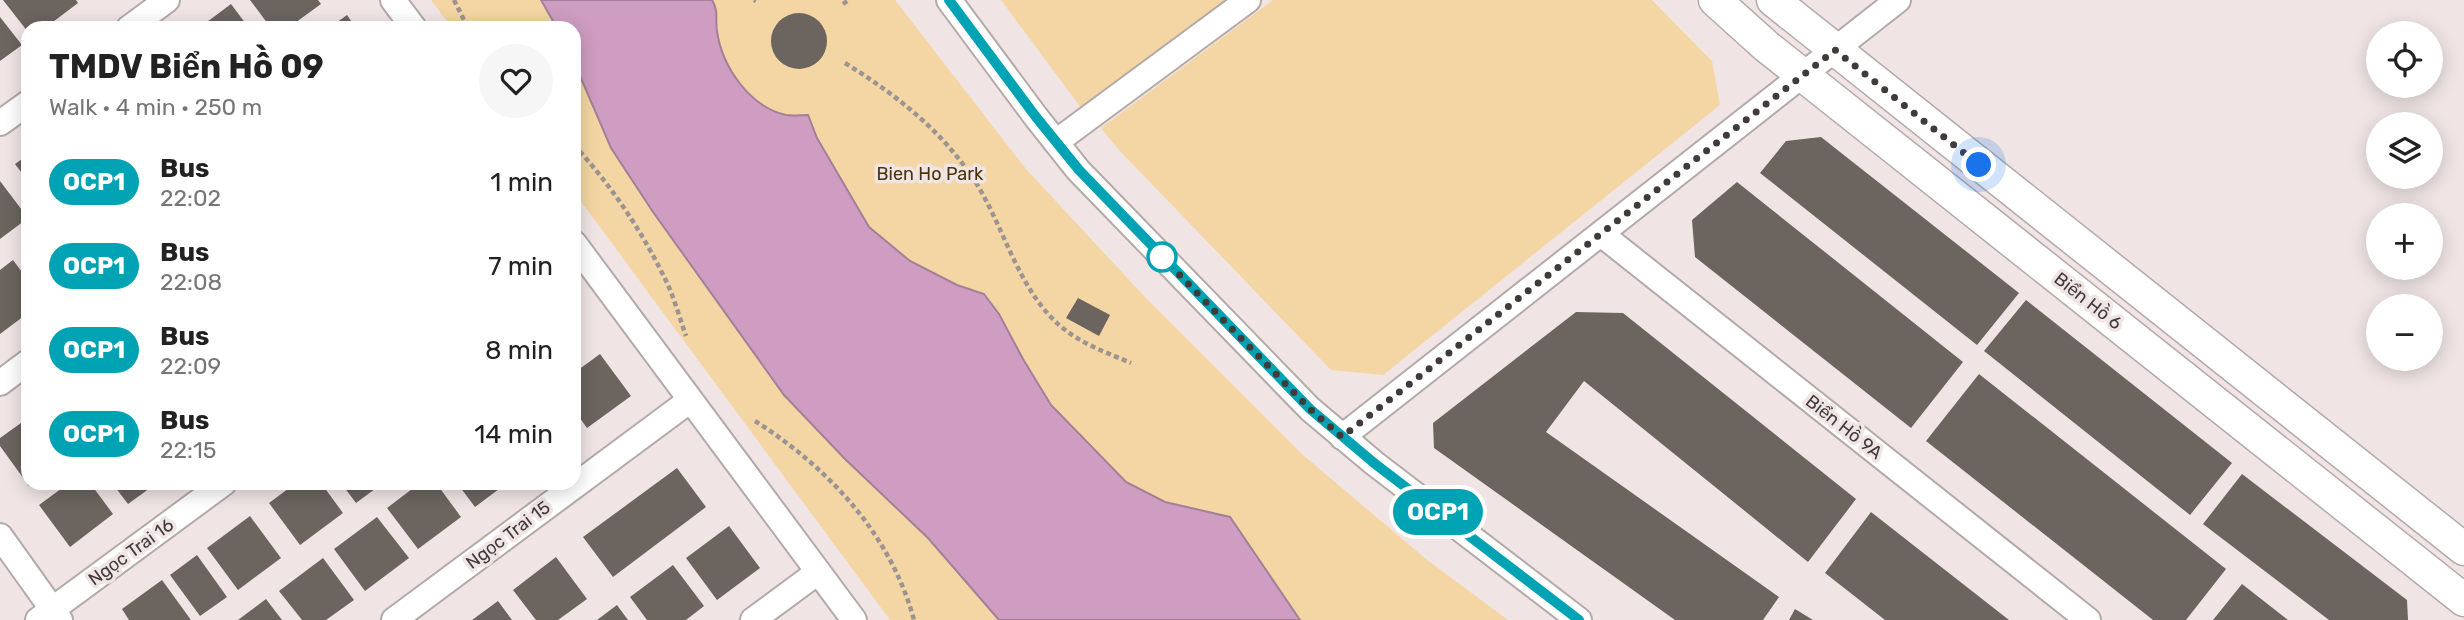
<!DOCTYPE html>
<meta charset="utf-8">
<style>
body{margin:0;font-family:Rubik,sans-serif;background:#f6f6f6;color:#222;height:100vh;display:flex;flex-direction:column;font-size:26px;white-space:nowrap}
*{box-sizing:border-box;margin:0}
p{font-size:23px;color:#767676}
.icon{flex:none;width:38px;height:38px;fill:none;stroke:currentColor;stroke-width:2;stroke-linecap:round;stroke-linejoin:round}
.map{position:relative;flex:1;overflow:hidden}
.panel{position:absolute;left:21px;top:21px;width:560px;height:469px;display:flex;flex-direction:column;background:#fff;border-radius:21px;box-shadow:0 4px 18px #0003}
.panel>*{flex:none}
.badge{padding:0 14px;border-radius:23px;font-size:24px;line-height:46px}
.controls{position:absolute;left:2366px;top:21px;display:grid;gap:14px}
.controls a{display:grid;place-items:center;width:77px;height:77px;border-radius:50%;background:#fff;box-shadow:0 4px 18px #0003;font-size:35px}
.you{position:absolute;width:35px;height:35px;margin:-18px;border:5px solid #fff;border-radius:50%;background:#1a73e8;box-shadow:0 0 0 10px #1a73e833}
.map>.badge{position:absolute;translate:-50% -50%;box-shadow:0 0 0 4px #fff}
.round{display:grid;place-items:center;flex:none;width:74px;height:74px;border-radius:37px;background:#f6f6f6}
.headline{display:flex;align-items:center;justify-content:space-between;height:119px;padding:0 28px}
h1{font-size:33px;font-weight:700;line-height:52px}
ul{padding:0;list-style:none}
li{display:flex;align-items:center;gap:21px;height:84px;padding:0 28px}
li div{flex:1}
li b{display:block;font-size:26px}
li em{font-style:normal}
li .badge{min-width:77px;font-weight:700;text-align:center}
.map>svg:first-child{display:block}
.green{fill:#f3d6a3}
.water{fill:#ce9dc1;stroke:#a38098;stroke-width:2}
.building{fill:#6b645f}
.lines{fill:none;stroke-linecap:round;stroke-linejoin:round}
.minor-casing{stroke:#b3aaa8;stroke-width:28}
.tertiary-casing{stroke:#b3aaa8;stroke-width:35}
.path{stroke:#9b9493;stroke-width:4.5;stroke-dasharray:5 3.5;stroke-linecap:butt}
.minor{stroke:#fff;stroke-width:24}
.tertiary{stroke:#fff;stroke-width:32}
.line-casing{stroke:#fff;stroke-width:16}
.line{stroke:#00a3b4;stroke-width:10}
.walk{stroke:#3f3b3a;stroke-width:7;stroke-dasharray:0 12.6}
.stop-dot{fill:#fff;stroke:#00a3b4;stroke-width:3.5}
.labels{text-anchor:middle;stroke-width:7;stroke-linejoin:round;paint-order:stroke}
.park-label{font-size:18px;fill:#483409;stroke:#f0e5e4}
.street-label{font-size:18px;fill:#3f3b3a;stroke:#f0e5e4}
</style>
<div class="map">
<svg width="2464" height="620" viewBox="0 0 2464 620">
<rect width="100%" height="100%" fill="#f0e5e4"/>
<!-- green -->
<g class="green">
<polygon points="431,0 541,0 557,28 452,28"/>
<path d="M712,0H895L1026,169L1145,297L1303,455L1426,559L1508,620H1300L1230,517L1165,502L1126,482L1051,405L1023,359L999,314L984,294L957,285L910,261L869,227L817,138L808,115C801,115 793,116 786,115C750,107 722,67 717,31C715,20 719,11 712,0Z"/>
<polygon points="1001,0 1225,0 1082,109"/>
<polygon points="1273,0 1652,0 1712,61 1720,105 1383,375 1331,370 1117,148 1101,128"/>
<polygon points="574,62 611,148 653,212 784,395 845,459 928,538 999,620 890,620 574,192"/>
</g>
<!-- water -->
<path class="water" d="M541,0H712C719,11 715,20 717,31C722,67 750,107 786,115C793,116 801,115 808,115L817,138L869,227L910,261L957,285L984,294L999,314L1023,359L1051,405L1126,482L1165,502L1230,517L1300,620H999L928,538L845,459L784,395L653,212L611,148L574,62V28H557Z"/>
<!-- building -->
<g class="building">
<polygon points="3,0 76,0 78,3 45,28 28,28 28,32"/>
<polygon points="250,0 318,0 321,4 288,28 271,28"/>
<polygon points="231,4 249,28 199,28"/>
<circle cx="799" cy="41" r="28"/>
<polygon points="347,15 356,28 329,28"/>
<polygon points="0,17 22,45 0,61"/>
<polygon points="1821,137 2019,293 1977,345 1760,173 1786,141"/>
<polygon points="28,155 28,181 15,164"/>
<polygon points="0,181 28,218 0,239"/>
<polygon points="1737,182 1963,362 1911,428 1695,257 1692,220"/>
<polygon points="13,260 28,280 28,313 0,334 0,270"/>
<polygon points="1078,298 1110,315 1099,336 1066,318"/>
<polygon points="2026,300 2232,463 2190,515 1984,351"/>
<polygon points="1576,312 1623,313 1856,499 1808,562 1584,381 1546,432 1779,597 1763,620 1675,620 1434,448 1433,423"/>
<polygon points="600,354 631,396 587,428 574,410 574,373"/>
<polygon points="1979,374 2226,569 2186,620 2153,620 1926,441"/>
<polygon points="28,418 28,483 33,483 29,486 0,446 0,438"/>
<polygon points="677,468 706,507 613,577 583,537"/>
<polygon points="2242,474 2407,600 2408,620 2329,620 2203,524"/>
<polygon points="69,483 90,483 113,514 70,547 39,505"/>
<polygon points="112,483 157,483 128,504"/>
<polygon points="296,483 321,483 343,513 300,545 269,503"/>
<polygon points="341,483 383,483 356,503"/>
<polygon points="420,483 436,483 461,517 418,549 387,508"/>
<polygon points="457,483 507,483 475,507"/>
<polygon points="1871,512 2009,620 1885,620 1825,573"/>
<polygon points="250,516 281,558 238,590 207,548"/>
<polygon points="377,517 409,558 365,591 334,549"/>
<polygon points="729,526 760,568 717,600 686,558"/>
<polygon points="197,555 227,597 200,616 170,575"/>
<polygon points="556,557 587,599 558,620 536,620 513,590"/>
<polygon points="323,558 354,600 326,620 302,620 279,591"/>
<polygon points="673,565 704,606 686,620 647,620 630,597"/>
<polygon points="162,580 191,620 129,620 122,609"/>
<polygon points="2242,584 2288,620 2213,620"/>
<polygon points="266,599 282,620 238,620"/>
<polygon points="498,601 512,620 472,620"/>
<polygon points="617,605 628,620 597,620"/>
<polygon points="1795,609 1813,620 1789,620"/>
</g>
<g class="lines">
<defs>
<g id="minor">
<polyline points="393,0 414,28"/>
<polyline points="949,0 1036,117 1078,170 1310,409 1374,463 1579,620"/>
<polyline points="129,28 167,0"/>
<polyline points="0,123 28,103"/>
<polyline points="1056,142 1248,0"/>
<polyline points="1601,234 2088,620"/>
<polyline points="574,243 854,620"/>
<polyline points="0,383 28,362"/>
<polyline points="1342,437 1898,0"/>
<polyline points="0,536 60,620"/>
<polyline points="38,620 224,483"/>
<polyline points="394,620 689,401"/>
<polyline points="753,620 818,572"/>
</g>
<g id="tertiary">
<polyline points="1715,0 1766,46 2464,600"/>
<polyline points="1773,0 2464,549"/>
</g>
</defs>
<!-- minor casing -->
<use href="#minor" class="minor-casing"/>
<!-- tertiary casing -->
<use href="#tertiary" class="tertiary-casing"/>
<!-- path -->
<g class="path">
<polyline points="454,0 468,28"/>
<polyline points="754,0 756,1"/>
<polyline points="843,4 849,0"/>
<path d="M845,63C893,93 935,125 968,171C1004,220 1015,290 1064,329C1084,345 1108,353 1131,363"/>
<path d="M574,145C612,186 644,234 668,285C675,301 680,319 686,336"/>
<path d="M755,421C829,468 891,535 914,620"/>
</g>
<!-- minor -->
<use href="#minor" class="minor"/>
<!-- tertiary -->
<use href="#tertiary" class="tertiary"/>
</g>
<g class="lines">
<defs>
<polyline id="line" points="949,0 1036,117 1079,170 1310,409 1374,463 1579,620"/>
</defs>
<!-- line casing -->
<use href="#line" class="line-casing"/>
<!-- line -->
<use href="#line" class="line"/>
<!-- walk -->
<polyline class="walk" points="1162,257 1310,409 1342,437 1835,50 1979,165"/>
</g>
<!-- markers -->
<circle class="stop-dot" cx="1162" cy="257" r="14"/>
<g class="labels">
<!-- park labels -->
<g class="park-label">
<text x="930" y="180">Bien Ho Park</text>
</g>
<!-- street labels -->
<g class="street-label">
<text transform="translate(2088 301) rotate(38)" y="6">Biển Hồ 6</text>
<text transform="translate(1844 427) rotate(38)" y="6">Biển Hồ 9A</text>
<text transform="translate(508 535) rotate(-37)" y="6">Ngọc Trai 15</text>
<text transform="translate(131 552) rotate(-36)" y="6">Ngọc Trai 16</text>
</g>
</g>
</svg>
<div class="controls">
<a><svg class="icon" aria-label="locate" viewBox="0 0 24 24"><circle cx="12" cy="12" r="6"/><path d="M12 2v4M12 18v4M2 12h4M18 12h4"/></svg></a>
<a><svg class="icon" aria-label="layers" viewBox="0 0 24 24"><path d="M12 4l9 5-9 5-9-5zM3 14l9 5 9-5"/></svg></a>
<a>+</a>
<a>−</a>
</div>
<div class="you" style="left:1979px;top:165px"></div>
<b class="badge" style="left:1438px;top:512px;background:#00a3b4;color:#fff">OCP1</b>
<section class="panel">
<div class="headline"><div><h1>TMDV Biển Hồ 09</h1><p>Walk · 4 min · 250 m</p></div><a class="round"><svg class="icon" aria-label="heart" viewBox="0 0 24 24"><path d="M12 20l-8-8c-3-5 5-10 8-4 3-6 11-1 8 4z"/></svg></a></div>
<ul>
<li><span class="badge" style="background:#00a3b4;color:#fff">OCP1</span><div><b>Bus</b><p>22:02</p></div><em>1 min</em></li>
<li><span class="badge" style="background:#00a3b4;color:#fff">OCP1</span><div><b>Bus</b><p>22:08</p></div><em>7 min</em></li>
<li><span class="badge" style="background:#00a3b4;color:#fff">OCP1</span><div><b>Bus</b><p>22:09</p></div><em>8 min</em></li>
<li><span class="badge" style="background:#00a3b4;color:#fff">OCP1</span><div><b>Bus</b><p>22:15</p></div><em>14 min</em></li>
</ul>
</section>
</div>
